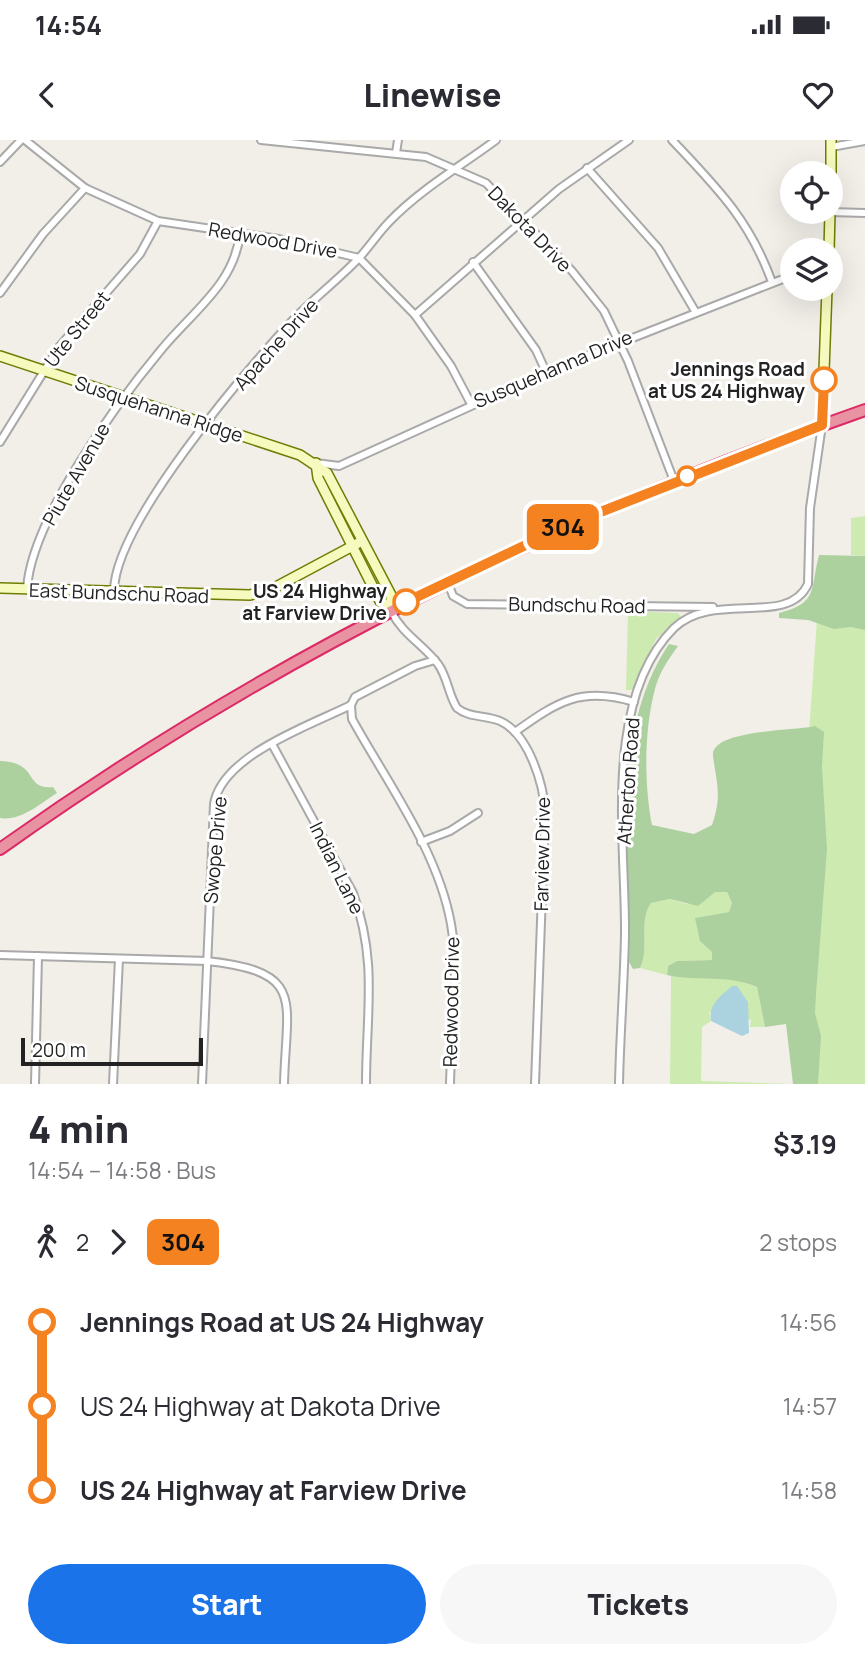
<!DOCTYPE html>
<meta charset="utf-8">
<style>
body{margin:0;font-family:Manrope,sans-serif;background:#f7f7f7;color:#2b2b33;height:100vh;display:flex;flex-direction:column;font-size:26px;white-space:nowrap}
*{box-sizing:border-box;margin:0}
p{font-size:23px;color:#7c7c81}
.icon{flex:none;width:38px;height:38px;fill:none;stroke:currentColor;stroke-width:2;stroke-linecap:round;stroke-linejoin:round}
.map{position:relative;height:944px;overflow:hidden}
.details{display:flex;flex-direction:column;background:#fff;flex:1}
.details>*{flex:none}
.badge{padding:0 14px;border-radius:10px;font-size:24px;line-height:46px}
.fabs{position:absolute;left:780px;top:21px;display:grid;gap:14px}
.fabs a{display:grid;place-items:center;width:63px;height:63px;border-radius:50%;background:#fff;box-shadow:0 7px 28px #0002;font-size:35px}
.scale{position:absolute;left:21px;bottom:18px;width:182px;box-sizing:border-box;padding-left:7px;border:4px solid #222;border-top:0;font-size:19px;line-height:24px;white-space:nowrap;color:#222;-webkit-text-stroke:5px #fff;paint-order:stroke}
.map>.badge{position:absolute;translate:-50% -50%;box-shadow:0 0 0 4px #fff}
.legs{display:flex;align-items:center;gap:10px;height:77px;padding:0 28px;font-size:23px}
.legs p{margin-inline-start:auto}
.headline{display:flex;align-items:center;justify-content:space-between;height:119px;padding:0 28px}
h1{font-size:38px;font-weight:800;line-height:52px}
.button{display:flex;gap:14px;margin-top:auto;padding:14px 28px}
.button a{flex:1;height:80px;border-radius:42px;background:#1a73e8;color:#fff;font-size:28px;font-weight:800;line-height:80px;text-align:center}
.button a+a{background:#f7f7f7;color:#2b2b33}
ul{padding:0 28px;list-style:none}
li{display:flex;align-items:center;gap:24px;height:84px;font-size:26px}
li i{display:grid;place-items:center;width:10px;height:100%;margin:0 9px;background:currentColor}
li i::after{content:'';width:18px;height:18px;margin:-9px;border:5px solid;border-radius:50%;background:#fff}
li p{margin-inline-start:auto}
li:first-child i{background:linear-gradient(#0000 50%,currentColor 0)}
li:last-child i{background:linear-gradient(currentColor 50%,#0000 0)}
.status{display:flex;justify-content:space-between;align-items:center;height:49px;padding:0 35px;background:#fff;direction:ltr}
.status svg{height:19px;fill:currentColor}
header{display:flex;justify-content:space-between;align-items:center;height:91px;padding:0 28px;background:#fff;font-size:32px;font-weight:800}
.map>svg:first-child{display:block}
.grass{fill:#cdebb0}
.forest{fill:#add19e}
.water{fill:#aad3df}
.lines{fill:none;stroke-linecap:round;stroke-linejoin:round}
.street-casing{stroke:#a9a9a9;stroke-width:10}
.secondary-casing{stroke:#707d05;stroke-width:12}
.highway-casing{stroke:#dc2a67;stroke-width:14}
.street{stroke:#fff;stroke-width:6}
.secondary{stroke:#f7fabf;stroke-width:9}
.highway{stroke:#e892a2;stroke-width:10}
.line-1-casing{stroke:#fff;stroke-width:16}
.line-1{stroke:#f58220;stroke-width:10}
.stop-1-dot{fill:#fff;stroke:#f58220;stroke-width:3.5}
.labels{text-anchor:middle;stroke-width:6;stroke-linejoin:round;paint-order:stroke}
.street-label{font-size:19px;fill:#222;stroke:#fff}
.stop-label{font-size:19px;font-weight:bold;fill:#222;stroke:#fff;text-anchor:end}
</style>
<div class="status"><b>14:54</b><svg viewBox="0 0 49 12"><path d="M0 12V9h3v3zM5 12V6h3v6zM10 12V3h3v9zM15 12V0h3v12zM26 1h20v11H26zM47 4h2v5h-2z"/></svg></div>
<header><svg class="icon" aria-label="back" viewBox="0 0 24 24"><path d="M15 5l-7 7 7 7"/></svg>Linewise<svg class="icon" aria-label="heart" viewBox="0 0 24 24"><path d="M12 20l-8-8c-3-5 5-10 8-4 3-6 11-1 8 4z"/></svg></header>
<div class="map">
<svg width="865" height="944" viewBox="0 0 865 944">
<rect width="100%" height="100%" fill="#f2efe9"/>
<!-- grass -->
<g class="grass">
<polygon points="865,376 865,416 851,415 851,378"/>
<polygon points="628,471 678,473 681,477 656,499 632,550 626,550"/>
<polygon points="817,479 865,480 865,944 807,944 796,778"/>
<path d="M715,752H727L732,763L729,772L696,778L713,813L712,820L677,821L668,826L667,835L640,828C650,808 638,781 651,763L670,759L687,764Z"/>
<polygon points="671,836 738,839 757,847 765,887 750,887 751,880 709,872 711,881 702,887 701,941 793,944 670,944"/>
</g>
<!-- forest -->
<g class="forest">
<path d="M819,415L865,416V490L851,487L834,489L808,480L779,478V473C819,463 810,449 819,415Z"/>
<path d="M669,504L678,506C668,520 659,533 655,549C644,590 644,644 652,685L694,694L712,685C722,655 717,646 713,616C710,589 796,591 815,586L824,592L822,627L827,709L816,854L815,873L821,896L818,944H793L786,884L765,887L757,847C728,834 697,842 667,835L668,826L677,821L712,820V812L700,801L695,778L729,772L732,763L727,752H715L698,766L670,759L651,763C638,781 650,808 640,828L633,829L629,822C631,719 608,594 669,504Z"/>
<path d="M0,621C40,622 23,650 53,647L57,653C41,663 20,682 0,678Z"/>
</g>
<!-- water -->
<path class="water" d="M732,846H737L748,862L749,893L742,896L711,881C708,864 721,856 732,846Z"/>
<g class="lines">
<defs>
<g id="street">
<polyline points="25,0 85,48 158,81 279,99 359,118 415,175 451,226 471,264"/>
<polyline points="261,0 426,17 486,43 572,131 604,171 628,221 674,341"/>
<path d="M672,0C717,48 749,79 772,142"/>
<polyline points="831,7 865,1"/>
<polyline points="396,13 398,0"/>
<polyline points="0,22 21,0"/>
<polyline points="587,28 658,108 695,171"/>
<polyline points="830,72 865,73"/>
<polyline points="473,122 536,210 546,232"/>
<polyline points="0,153 43,94 85,48"/>
<polyline points="415,175 559,49 629,0"/>
<polyline points="0,302 59,207 140,114 158,81"/>
<polyline points="316,323 339,326 546,232 793,135"/>
<polyline points="448,443 453,456 467,464 713,467"/>
<path d="M27,449C31,380 116,264 161,210C191,173 235,144 240,93"/>
<path d="M114,453C112,386 246,231 293,180C314,158 338,140 359,118C370,106 379,92 390,81C421,49 461,26 496,0"/>
<path d="M391,471C403,495 423,504 438,524C448,538 448,554 457,568C469,578 486,575 500,581C529,594 544,645 545,673L535,944"/>
<path d="M351,565L352,579C388,644 438,711 451,784C460,835 451,893 450,944"/>
<path d="M515,592C557,562 581,546 634,562"/>
<path d="M272,604L353,753C378,821 366,874 366,944"/>
<polyline points="421,702 450,691 478,673"/>
<path d="M0,815L207,821C307,832 286,860 284,944"/>
<polyline points="35,944 38,816"/>
<polyline points="113,944 119,819"/>
<path d="M202,944L214,664C222,615 311,585 351,565L355,557L415,526L435,520"/>
<path d="M619,944C620,894 624,845 625,795C626,703 602,560 674,488C713,450 788,488 808,444L810,368L822,285"/>
</g>
<g id="secondary">
<polyline points="831,33 831,0"/>
<polyline points="829,110 830,72"/>
<polyline points="0,216 300,315 327,333 391,455 391,469"/>
<polyline points="822,285 827,149"/>
<polyline points="316,323 318,338 380,461 391,469"/>
<polyline points="0,448 250,455 274,448 362,401"/>
</g>
<path id="highway" d="M0,709C271,516 551,380 865,270"/>
</defs>
<!-- street casing -->
<use href="#street" class="street-casing"/>
<!-- secondary casing -->
<use href="#secondary" class="secondary-casing"/>
<!-- highway casing -->
<use href="#highway" class="highway-casing"/>
<!-- street -->
<use href="#street" class="street"/>
<!-- secondary -->
<use href="#secondary" class="secondary"/>
<!-- highway -->
<use href="#highway" class="highway"/>
</g>
<g class="lines">
<defs>
<polyline id="line-1" points="406,462 570,384 822,285 824,240"/>
</defs>
<!-- line-1 casing -->
<use href="#line-1" class="line-1-casing"/>
<!-- line-1 -->
<use href="#line-1" class="line-1"/>
</g>
<!-- markers -->
<g class="stop-1-dot">
<circle cx="824" cy="240" r="12"/>
<circle cx="687" cy="336" r="9"/>
<circle cx="406" cy="462" r="12"/>
</g>
<g class="labels">
<!-- street labels -->
<g class="street-label">
<text transform="translate(530 89) rotate(46)" y="7">Dakota Drive</text>
<text transform="translate(273 100) rotate(10)" y="7">Redwood Drive</text>
<text transform="translate(77 189) rotate(-51)" y="7">Ute Street</text>
<text transform="translate(276 204) rotate(-48)" y="7">Apache Drive</text>
<text transform="translate(553 229) rotate(-23)" y="7">Susquehanna Drive</text>
<text transform="translate(159 269) rotate(18)" y="7">Susquehanna Ridge</text>
<text transform="translate(76 334) rotate(-60)" y="7">Piute Avenue</text>
<text transform="translate(119 453) rotate(2)" y="7">East Bundschu Road</text>
<text transform="translate(577 465) rotate(1)" y="7">Bundschu Road</text>
<text transform="translate(628 641) rotate(-86)" y="7">Atherton Road</text>
<text transform="translate(215 710) rotate(-85)" y="7">Swope Drive</text>
<text transform="translate(542 714) rotate(-89)" y="7">Farview Drive</text>
<text transform="translate(337 728) rotate(64)" y="7">Indian Lane</text>
<text transform="translate(451 862) rotate(-89)" y="7">Redwood Drive</text>
</g>
<!-- stop labels -->
<g class="stop-label">
<text x="805" y="236">Jennings Road<tspan x="805" dy="22">at US 24 Highway</tspan></text>
<text x="387" y="458">US 24 Highway<tspan x="387" dy="22">at Farview Drive</tspan></text>
</g>
</g>
</svg>
<div class="fabs">
<a><svg class="icon" aria-label="locate" viewBox="0 0 24 24"><circle cx="12" cy="12" r="6"/><path d="M12 2v4M12 18v4M2 12h4M18 12h4"/></svg></a>
<a><svg class="icon" aria-label="layers" viewBox="0 0 24 24"><path d="M12 4l9 5-9 5-9-5zM3 14l9 5 9-5"/></svg></a>
</div>
<div class="scale">200 m</div>
<b class="badge" style="left:563px;top:387px;background:#f58220;color:#111">304</b>
</div>
<section class="details">
<div class="headline"><div><h1>4 min</h1><p>14:54 – 14:58 · Bus</p></div><b>$3.19</b></div>
<div class="legs"><svg class="icon" aria-label="walk" viewBox="0 0 24 24"><circle cx="13" cy="4" r="2"/><path d="M13 8l-2 6 4 7M11 14l-3 7M7 12l3-4h3l4 4"/></svg>2<svg class="icon" aria-label="forward" viewBox="0 0 24 24"><path d="M9 5l7 7-7 7"/></svg><b class="badge" style="background:#f58220;color:#111">304</b><p>2 stops</p></div>
<ul>
<li><i style="color:#f58220"></i><b>Jennings Road at US 24 Highway</b><p>14:56</p></li>
<li><i style="color:#f58220"></i><span>US 24 Highway at Dakota Drive</span><p>14:57</p></li>
<li><i style="color:#f58220"></i><b>US 24 Highway at Farview Drive</b><p>14:58</p></li>
</ul>
<div class="button"><a>Start</a><a>Tickets</a></div>
</section>
